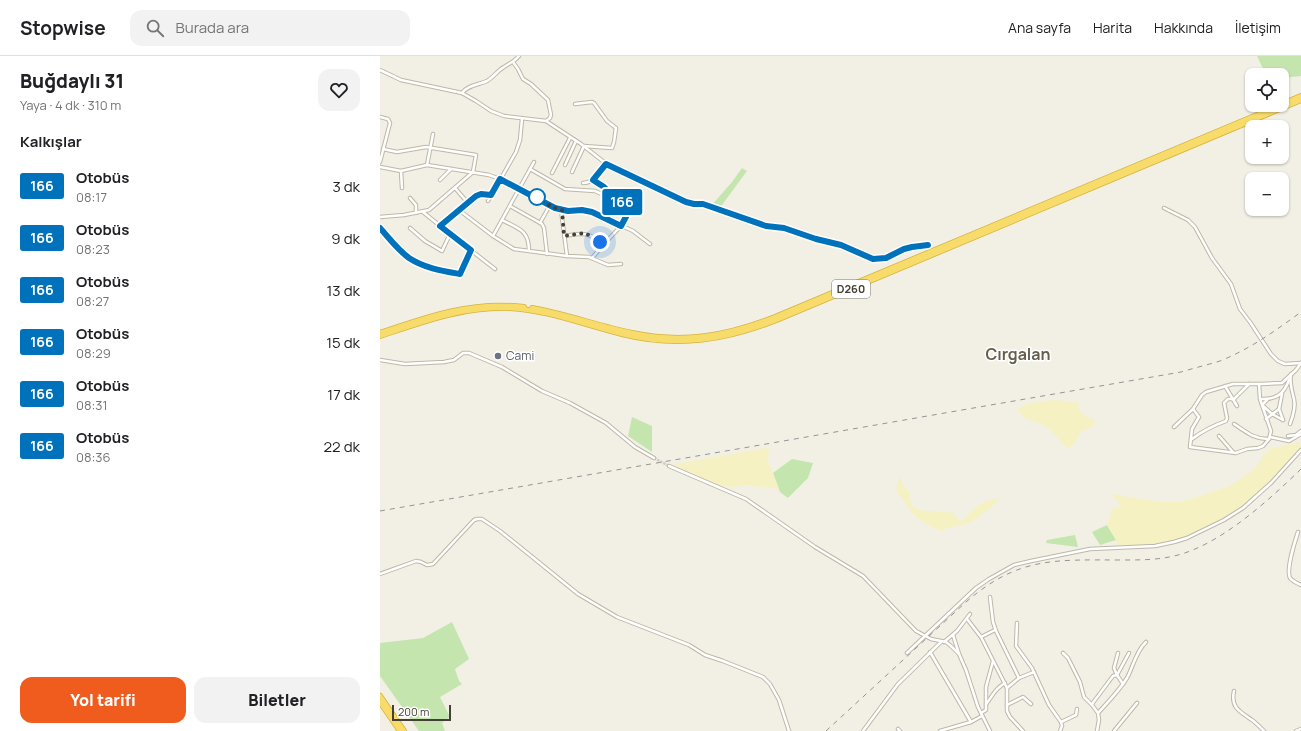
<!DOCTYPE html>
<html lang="tr">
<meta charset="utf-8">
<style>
body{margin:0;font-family:Manrope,sans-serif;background:#f2f2f2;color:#202124;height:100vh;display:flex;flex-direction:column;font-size:15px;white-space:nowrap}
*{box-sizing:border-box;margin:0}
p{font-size:13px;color:#757577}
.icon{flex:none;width:22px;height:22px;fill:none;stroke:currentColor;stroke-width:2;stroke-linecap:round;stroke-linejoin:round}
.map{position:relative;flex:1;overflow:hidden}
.drawer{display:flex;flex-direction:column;background:#fff;width:380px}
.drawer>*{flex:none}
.badge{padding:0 8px;border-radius:3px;font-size:14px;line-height:26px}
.fabs{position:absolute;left:865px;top:12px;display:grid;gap:8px}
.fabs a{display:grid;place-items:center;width:44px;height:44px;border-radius:8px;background:#fff;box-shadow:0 1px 3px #0004;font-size:20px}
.scale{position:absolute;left:12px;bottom:10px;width:59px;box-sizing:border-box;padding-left:4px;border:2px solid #444035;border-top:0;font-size:11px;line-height:14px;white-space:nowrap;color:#444035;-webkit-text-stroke:3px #fff;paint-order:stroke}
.you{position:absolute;width:20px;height:20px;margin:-10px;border:3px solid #fff;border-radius:50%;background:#1a73e8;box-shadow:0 0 0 6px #1a73e833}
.map>.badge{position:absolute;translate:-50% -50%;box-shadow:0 0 0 2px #fff}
h2{padding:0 20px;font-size:15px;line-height:36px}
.round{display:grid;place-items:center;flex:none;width:42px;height:42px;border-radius:12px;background:#f2f2f2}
.overview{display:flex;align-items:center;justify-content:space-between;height:68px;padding:0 20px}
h1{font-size:19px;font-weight:800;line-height:30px}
.action{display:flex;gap:8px;margin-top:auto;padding:8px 20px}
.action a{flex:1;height:46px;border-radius:12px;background:#f05b1e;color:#fff;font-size:16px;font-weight:800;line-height:46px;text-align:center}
.action a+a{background:#f2f2f2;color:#202124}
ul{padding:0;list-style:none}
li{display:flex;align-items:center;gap:12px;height:52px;padding:0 20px}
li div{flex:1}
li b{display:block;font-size:15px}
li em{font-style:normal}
li .badge{min-width:44px;font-weight:700;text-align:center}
header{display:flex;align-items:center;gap:24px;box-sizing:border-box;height:56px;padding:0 20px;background:#fff;border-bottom:1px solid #e0e0e0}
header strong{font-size:19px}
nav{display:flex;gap:22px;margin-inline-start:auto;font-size:14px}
.search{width:280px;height:36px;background:#f2f2f2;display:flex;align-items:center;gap:10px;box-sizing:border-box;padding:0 14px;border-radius:12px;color:#757577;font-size:15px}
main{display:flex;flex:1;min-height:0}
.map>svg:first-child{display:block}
.green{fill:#c5e5af}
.sand{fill:#f5f1c2}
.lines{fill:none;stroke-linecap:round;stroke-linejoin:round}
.minor-tunnel{stroke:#cfcdc2;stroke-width:2.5;stroke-dasharray:2.5 1;stroke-linecap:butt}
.minor-casing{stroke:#bdb8a8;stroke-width:4.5}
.highway-casing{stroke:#d6b23b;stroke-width:6}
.minor{stroke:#fff;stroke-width:2.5}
.highway{stroke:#f7dc6b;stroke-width:4.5}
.rail{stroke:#949494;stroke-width:1;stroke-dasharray:5 5;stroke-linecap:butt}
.line-casing{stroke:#fff;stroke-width:9}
.line{stroke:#0072bc;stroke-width:6}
.walk{stroke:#444035;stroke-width:4;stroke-dasharray:0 7.2}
.stop-dot{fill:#fff;stroke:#0072bc;stroke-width:2}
.worship-dot{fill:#6b7280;stroke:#fff;stroke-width:1.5}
.labels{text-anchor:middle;stroke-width:3;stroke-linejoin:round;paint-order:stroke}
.shield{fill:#fff;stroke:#7c7972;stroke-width:1}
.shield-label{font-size:11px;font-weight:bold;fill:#444035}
.worship-label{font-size:12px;fill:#5b616d;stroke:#fff;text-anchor:start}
.district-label{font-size:16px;font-weight:bold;fill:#665f4d;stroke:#fff}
</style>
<header>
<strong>Stopwise</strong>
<div class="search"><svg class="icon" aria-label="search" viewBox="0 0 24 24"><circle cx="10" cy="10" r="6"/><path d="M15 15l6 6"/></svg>Burada ara</div>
<nav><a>Ana sayfa</a><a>Harita</a><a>Hakkında</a><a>İletişim</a></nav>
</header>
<main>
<section class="drawer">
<div class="overview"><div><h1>Buğdaylı 31</h1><p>Yaya · 4 dk · 310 m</p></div><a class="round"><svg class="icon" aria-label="heart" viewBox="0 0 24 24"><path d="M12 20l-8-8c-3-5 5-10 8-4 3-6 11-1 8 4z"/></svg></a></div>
<h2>Kalkışlar</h2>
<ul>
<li><span class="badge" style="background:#0072bc;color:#fff">166</span><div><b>Otobüs</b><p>08:17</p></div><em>3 dk</em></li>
<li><span class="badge" style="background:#0072bc;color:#fff">166</span><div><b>Otobüs</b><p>08:23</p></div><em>9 dk</em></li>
<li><span class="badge" style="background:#0072bc;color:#fff">166</span><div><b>Otobüs</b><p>08:27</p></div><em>13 dk</em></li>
<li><span class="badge" style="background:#0072bc;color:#fff">166</span><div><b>Otobüs</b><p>08:29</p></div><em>15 dk</em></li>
<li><span class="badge" style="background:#0072bc;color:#fff">166</span><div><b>Otobüs</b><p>08:31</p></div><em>17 dk</em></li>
<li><span class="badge" style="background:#0072bc;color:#fff">166</span><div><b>Otobüs</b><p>08:36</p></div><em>22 dk</em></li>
</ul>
<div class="action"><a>Yol tarifi</a><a>Biletler</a></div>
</section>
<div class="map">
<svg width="921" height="675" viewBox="0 0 921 675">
<rect width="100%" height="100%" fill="#f2f0e5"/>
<!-- green -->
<g class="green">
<polygon points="877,0 921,0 921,20 902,22 902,19 886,19"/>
<polygon points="362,112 367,115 339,153 331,150 352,126"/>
<polygon points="252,361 272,370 272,396 248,380"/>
<polygon points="412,403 433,407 428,422 408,442 400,436 393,417"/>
<polygon points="727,469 736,484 720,489 712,476"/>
<polygon points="695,479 698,491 666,487 667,484"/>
<polygon points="72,566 89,603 75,613 79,625 82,628 60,641 70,661 62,667 65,675 39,675 0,620 0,587 43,582"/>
</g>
<!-- sand -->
<g class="sand">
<path d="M675,344L702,347L698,349C698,357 708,362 715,364C714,375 707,371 700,376L695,387L688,393L678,382L669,373L659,367L647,363L636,354L648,347Z"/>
<path d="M921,386V393C890,432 849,467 801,483C781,490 759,490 738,490L736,484L727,469L733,451L738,452L741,449L733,440L736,438L746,441L785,446H797L807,444L847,431L860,424L875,412L889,393Z"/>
<polygon points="387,392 390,396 388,401 388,405 399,433 365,429 354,431 340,430 316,420 294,408"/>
<path d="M519,420L523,429L530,437C531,439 530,441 530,443C532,461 562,452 572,457C576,458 577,463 580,465L583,464C597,450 600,444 621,442C611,451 599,463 586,468C578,471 570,469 563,475C550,471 538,465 530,454C525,448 523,441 516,436Z"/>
</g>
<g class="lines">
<!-- minor-tunnel -->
<polyline class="minor-tunnel" points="274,402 289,410"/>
<defs>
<g id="minor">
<polyline points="133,6 138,13 143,23 151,28 168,44 171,59 170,62 166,65"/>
<polyline points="0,14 21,24 82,37 96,45 111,55 124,60 166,65 201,88 229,110 252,120 308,147 323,148 386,170 404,172 436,183 461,189 491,202 504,202 524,193 548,189"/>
<path d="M82,37C88,29 98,29 107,25C114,21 117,15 124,11C130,7 134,6 139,0"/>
<polyline points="0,61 8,63 10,67 0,106"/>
<polyline points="47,109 53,78"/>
<polyline points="185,109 196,85"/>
<polyline points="0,111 21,115 47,109 109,119 120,123 140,133 178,154 187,155 202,154 212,156 253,175 270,188"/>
<polyline points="150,113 185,133 215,135 248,150 249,155 241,170 223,189 212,202"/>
<polyline points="21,115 22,132"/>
<polyline points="192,116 204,90 232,92 234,86 236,72 227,65 214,47 212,46 195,48"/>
<polyline points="172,117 190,82"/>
<polyline points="213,123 224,131 230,138 235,142"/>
<polyline points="60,124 71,113"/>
<path d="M203,127C214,127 220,116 226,108"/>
<polyline points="75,132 88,147"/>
<polyline points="30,142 36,149 36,157"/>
<polyline points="108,145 136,96 140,84 142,63"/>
<polyline points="130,150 162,168 164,172 167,198"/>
<polyline points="784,152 808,164 815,171 832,202 851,228 860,253 870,266 891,298 898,305 905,308 921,307"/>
<polyline points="79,154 113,180 134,193 187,200 209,201 228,209 241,208"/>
<polyline points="181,154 187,200"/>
<polyline points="43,156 70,178 115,213"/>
<polyline points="0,161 24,159 49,154 93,116 96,99 46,91 17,96 3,93"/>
<path d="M122,164C139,173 149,174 149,195"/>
<polyline points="160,167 170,149"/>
<polyline points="60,170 96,140 101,138 111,139"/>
<polyline points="30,172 45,185 62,195 70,178"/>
<path d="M0,173C9,182 18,194 29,202C44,212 63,215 80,218L91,194"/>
<polyline points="113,180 154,106"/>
<path d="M184,180C203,177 208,175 223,189"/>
<polyline points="0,304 25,308 64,306 74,304 83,297 89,297 122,311 162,335 190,347 226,367 255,391 274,402"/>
<polyline points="845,330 857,350"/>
<polyline points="854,343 869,328"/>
<path d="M880,343C896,344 904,338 909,324"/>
<polyline points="887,344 882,349 892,358 903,364"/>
<polyline points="813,353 819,361 812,373 810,391 856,397 867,393 878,392 883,390 889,383 891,375 880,343 879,328"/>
<polyline points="899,353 903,364"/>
<polyline points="886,363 899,353 902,338"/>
<path d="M854,368C865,375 875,384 889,383"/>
<path d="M910,368C913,360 916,351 914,343C912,335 909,326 911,318"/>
<polyline points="794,371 813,353 822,339 826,336 853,328 882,328 902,327 916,314 921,307"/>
<polyline points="839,380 853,396"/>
<polyline points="908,380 916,379 921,375"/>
<polyline points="890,381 909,385 921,378"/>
<path d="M812,383C824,374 832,370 846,365L847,362L844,347L848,343H854"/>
<polyline points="289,410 366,443 435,491 483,520 536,575 551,583 566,586 571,590 579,598 586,614 598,651 610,675"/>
<path d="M918,476C915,485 906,514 910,522C912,525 917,527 921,529"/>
<polyline points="0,518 36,505 41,506 47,509 53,508 94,464 97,463 102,463 120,475 198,538 237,561 309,589 325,599 343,605 383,621 390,628 399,644 409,675"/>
<polyline points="610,541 613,566 616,575 639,622"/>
<polyline points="587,563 601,581 627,632 627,655 630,661 643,675"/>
<polyline points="637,567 636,590 652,612 669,649 681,666 682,670 680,675"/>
<polyline points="573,579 579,598"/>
<polyline points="601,581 615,574"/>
<polyline points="564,586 577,575 590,558"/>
<polyline points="550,596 591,666"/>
<polyline points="527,597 596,532 609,523 634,509 651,505 710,493 775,490 794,486 807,482 844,464 863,452 891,427 921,394"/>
<polyline points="683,597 688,602 700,626 704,641 712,649 718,657 719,664 717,675"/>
<polyline points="738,597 734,612 737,619 743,628"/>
<polyline points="627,632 639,622 654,616"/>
<path d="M854,635C850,652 861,656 872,664C876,667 880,671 884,675"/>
<path d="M606,648C614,639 613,634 625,627"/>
<polyline points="712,648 733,620 737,619 749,597"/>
<polyline points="627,649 643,641 651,648"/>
<polyline points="601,657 606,654 606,631 613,605"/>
<path d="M718,657C728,646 739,635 747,622C753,611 756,595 766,586"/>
<polyline points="681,666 696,659 697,653"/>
<polyline points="518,673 520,675"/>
<polyline points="483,675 518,628 561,586"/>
<polyline points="560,675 591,666 602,660"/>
<polyline points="734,675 757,647"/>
<polyline points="916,675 921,673"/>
</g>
<g id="highway">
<polyline points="902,48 921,40"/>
<path d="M152,252C186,258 218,270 252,277C304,288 346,280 395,261L901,49"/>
<path d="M0,277C49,260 92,245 144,251"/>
<path d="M0,280C42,266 84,250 130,252C168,254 205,269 242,278C299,292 346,284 399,263L921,44"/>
<polyline points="0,640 24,675"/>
<polyline points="0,646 20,675"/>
</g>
</defs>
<!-- minor casing -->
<use href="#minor" class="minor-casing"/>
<!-- highway casing -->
<use href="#highway" class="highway-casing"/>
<!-- minor -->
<use href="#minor" class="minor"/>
<!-- highway -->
<use href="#highway" class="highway"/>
<!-- rail -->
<g class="rail">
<path d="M0,455L801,316C814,312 827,309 840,305C870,293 895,275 921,256"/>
<path d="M446,675L586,546C639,500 676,504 742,504C760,504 777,504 794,500C839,490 888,445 921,413"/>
</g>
</g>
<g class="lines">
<defs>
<path id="line" d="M0,172C9,182 18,194 29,202C44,212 63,215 80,218L91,194L60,170L96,140L101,138L111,139L120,123L175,152L188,155L202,154L212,156L241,170L249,155L248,151L232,140L224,131L213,124L226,108L306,146L314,148H323L386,170L404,172L436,183L461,189L493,203L506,202L524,193L532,191L548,189"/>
</defs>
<!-- line casing -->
<use href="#line" class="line-casing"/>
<!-- line -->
<use href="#line" class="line"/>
<!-- walk -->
<polyline class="walk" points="157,141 172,151 182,154 184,180 205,177 220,186"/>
</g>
<!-- markers -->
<circle class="stop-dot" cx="157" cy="141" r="8"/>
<circle class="worship-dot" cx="118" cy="300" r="4"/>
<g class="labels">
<!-- shield labels -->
<rect class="shield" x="452" y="224" width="38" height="18" rx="3"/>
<g class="shield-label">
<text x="471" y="237">D260</text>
</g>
<!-- worship labels -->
<g class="worship-label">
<text x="126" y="304">Cami</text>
</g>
<!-- district labels -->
<g class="district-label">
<text x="638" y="304">Cırgalan</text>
</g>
</g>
</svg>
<div class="fabs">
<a><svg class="icon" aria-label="locate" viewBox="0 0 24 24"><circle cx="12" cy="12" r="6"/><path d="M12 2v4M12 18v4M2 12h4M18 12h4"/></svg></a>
<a>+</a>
<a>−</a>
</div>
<div class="scale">200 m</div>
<div class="you" style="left:220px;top:186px"></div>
<b class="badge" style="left:242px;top:146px;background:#0072bc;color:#fff">166</b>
</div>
</main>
